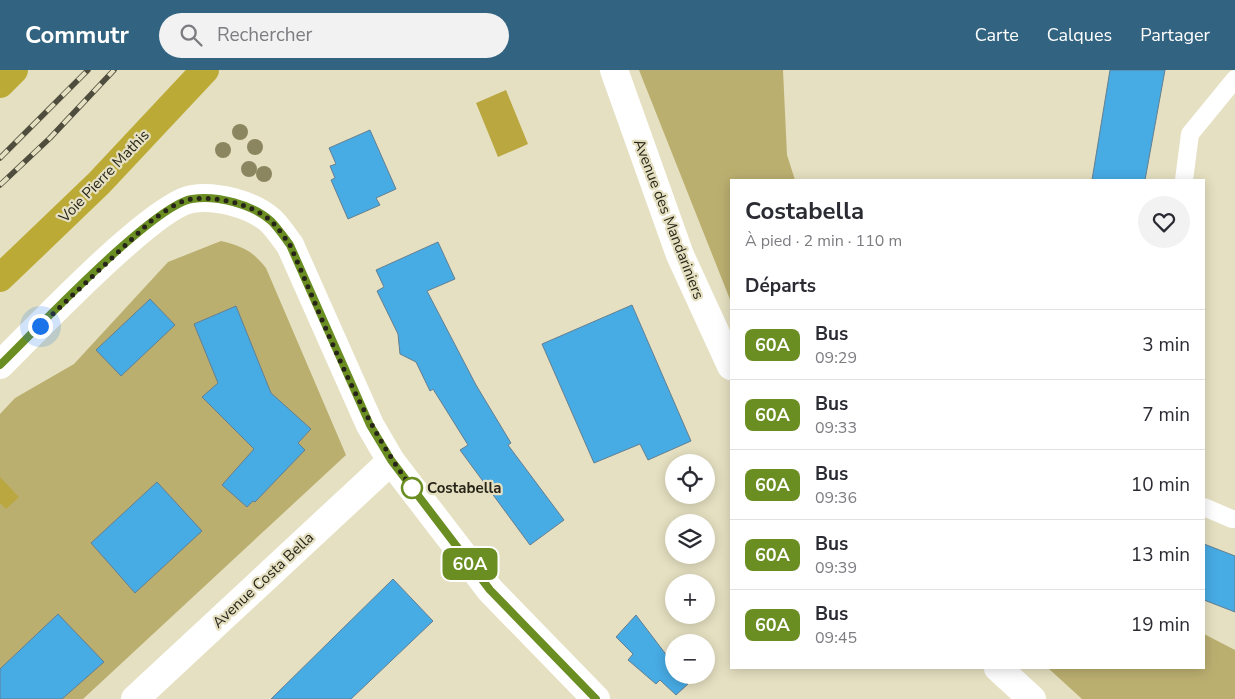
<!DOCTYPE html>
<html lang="fr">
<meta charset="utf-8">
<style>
body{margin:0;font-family:"Nunito Sans",sans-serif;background:#f2f2f3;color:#2b2b33;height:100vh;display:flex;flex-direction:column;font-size:19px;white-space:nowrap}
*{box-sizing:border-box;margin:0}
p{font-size:16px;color:#7c7c81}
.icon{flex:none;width:28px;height:28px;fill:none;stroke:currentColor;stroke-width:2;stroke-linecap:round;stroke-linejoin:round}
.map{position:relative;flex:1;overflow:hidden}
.panel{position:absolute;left:730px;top:109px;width:475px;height:490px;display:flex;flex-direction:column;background:#fff;border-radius:0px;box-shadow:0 2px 12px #0003}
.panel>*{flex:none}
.badge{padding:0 10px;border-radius:8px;font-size:18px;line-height:32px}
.tools{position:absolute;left:665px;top:384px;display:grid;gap:10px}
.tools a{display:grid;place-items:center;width:50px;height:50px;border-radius:50%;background:#fff;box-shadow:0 2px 12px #0003;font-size:25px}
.you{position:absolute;width:25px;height:25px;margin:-12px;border:4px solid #fff;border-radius:50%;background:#1a73e8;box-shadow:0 0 0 8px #1a73e833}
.map>.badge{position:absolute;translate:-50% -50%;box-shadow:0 0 0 2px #fff}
h2{padding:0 15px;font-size:19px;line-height:45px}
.round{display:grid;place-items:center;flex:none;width:52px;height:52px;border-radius:26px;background:#f2f2f3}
.overview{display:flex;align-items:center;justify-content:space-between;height:85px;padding:0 15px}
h1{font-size:24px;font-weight:700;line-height:38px}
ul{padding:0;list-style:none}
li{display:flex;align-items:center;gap:15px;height:70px;padding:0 15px;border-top:1px solid #e1e1e2}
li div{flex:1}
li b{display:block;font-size:19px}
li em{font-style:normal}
li .badge{min-width:55px;font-weight:700;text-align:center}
header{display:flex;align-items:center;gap:30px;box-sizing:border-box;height:70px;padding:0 25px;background:#326381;color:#fff}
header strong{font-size:24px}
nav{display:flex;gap:28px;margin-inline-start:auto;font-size:18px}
.search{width:350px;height:45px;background:#f2f2f3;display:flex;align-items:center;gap:12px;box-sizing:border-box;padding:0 18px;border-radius:28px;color:#7c7c81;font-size:19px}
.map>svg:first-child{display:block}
.green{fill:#bbaf70}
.water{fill:#bba740}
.building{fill:#47abe4;stroke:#647f91}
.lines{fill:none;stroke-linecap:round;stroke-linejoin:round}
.service{stroke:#fff;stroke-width:18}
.minor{stroke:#fff;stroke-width:28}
.tertiary{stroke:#fff;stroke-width:28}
.trunk{stroke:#bcaa36;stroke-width:28}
.rail-casing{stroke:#4f4d3d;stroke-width:5.5}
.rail{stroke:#e5e0c1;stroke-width:4;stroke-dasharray:11;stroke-linecap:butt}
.tree{fill:#8c8660}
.line-casing{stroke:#fff;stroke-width:11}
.line{stroke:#6b8e23;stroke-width:8}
.walk{stroke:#272519;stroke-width:5;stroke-dasharray:0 9}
.stop-dot{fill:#fff;stroke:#6b8e23;stroke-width:2.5}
.labels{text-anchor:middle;stroke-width:4.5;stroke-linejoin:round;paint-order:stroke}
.street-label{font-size:15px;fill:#272519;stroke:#e5e0c1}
.stop-label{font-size:15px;font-weight:bold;fill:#272519;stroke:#e5e0c1;text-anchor:start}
</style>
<header>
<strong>Commutr</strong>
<div class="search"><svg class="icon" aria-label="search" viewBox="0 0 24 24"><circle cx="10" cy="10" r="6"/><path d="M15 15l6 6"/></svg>Rechercher</div>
<nav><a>Carte</a><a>Calques</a><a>Partager</a></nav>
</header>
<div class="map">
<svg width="1235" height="629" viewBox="0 0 1235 629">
<rect width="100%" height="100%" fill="#e5e0c1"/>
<!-- green -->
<g class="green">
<polygon points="639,0 783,0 787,85 795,110 731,110 731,232"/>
<path d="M221,171C242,176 253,181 266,198L346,385L83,629H0V344L15,328L74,294L168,192Z"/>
<polygon points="1204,564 1235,580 1235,629 1082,629 1048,598 1204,598"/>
</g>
<!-- water -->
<g class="water">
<polygon points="506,20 528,74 498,87 476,33"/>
<polygon points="0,407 19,427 6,439 0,433"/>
</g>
<!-- building -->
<g class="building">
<polygon points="1110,0 1165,0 1145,110 1092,110"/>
<polygon points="370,60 396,119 376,128 380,135 348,149 331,110 335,108 330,96 336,94 329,78"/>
<polygon points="438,172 455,209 427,221 476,315 511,373 508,375 564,450 530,475 460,380 468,375 433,319 430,321 416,292 400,284 398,264 377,221 384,217 376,200"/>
<polygon points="150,229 175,255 121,306 96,280"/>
<polygon points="632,235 691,371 648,390 640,374 594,393 542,274"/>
<polygon points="236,236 271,323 311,359 298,373 305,380 255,432 253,431 247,437 222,415 254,379 202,327 218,313 194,254"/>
<polygon points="157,412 202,461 135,523 91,473"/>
<polygon points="1204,474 1235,486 1235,542 1204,530"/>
<polygon points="393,509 433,551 351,629 271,629"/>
<polygon points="58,544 104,592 62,629 0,629 0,599"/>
<polygon points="636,545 674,595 674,605 681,605 688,614 676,625 660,610 656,614 628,590 633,584 616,567"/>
</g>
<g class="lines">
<!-- service -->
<g class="service">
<polyline points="1184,110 1190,64 1235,9"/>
<polyline points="1204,437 1232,449"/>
</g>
<!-- minor -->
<g class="minor">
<polyline points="614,0 680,185 731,296"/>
<polyline points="998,598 1032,629"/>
<polyline points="135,629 391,391"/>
</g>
<!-- tertiary -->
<path class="tertiary" d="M0,295C34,262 153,135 192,129C216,125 252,134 271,151C278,158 284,167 290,175L370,355L391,391L490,520L596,629"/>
<!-- trunk -->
<g class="trunk">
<polyline points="0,14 14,0"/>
<polyline points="0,208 99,113 205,0"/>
</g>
<defs>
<g id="rail">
<polyline points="0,88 88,0"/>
<polyline points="0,115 50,68 114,0"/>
</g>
</defs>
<!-- rail casing -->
<use href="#rail" class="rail-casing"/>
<!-- rail -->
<use href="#rail" class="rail"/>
</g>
<!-- trees -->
<g class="tree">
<circle cx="240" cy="62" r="8"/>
<circle cx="255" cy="77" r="8"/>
<circle cx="223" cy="80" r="8"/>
<circle cx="249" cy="99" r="8"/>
<circle cx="264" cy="104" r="8"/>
</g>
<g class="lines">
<defs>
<path id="line" d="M0,295C34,262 153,135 192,129C216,125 252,134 271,151C278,158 284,167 290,175L370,355L391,390L490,520L596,629"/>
</defs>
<!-- line casing -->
<use href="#line" class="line-casing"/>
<!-- line -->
<use href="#line" class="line"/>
<!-- walk -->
<path class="walk" d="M40,256L151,151C163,143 177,131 192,129C217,126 251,134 270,150C278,157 284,167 290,175C327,259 359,348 415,422L412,418"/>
</g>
<!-- markers -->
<circle class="stop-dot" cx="412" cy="418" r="10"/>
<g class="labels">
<!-- street labels -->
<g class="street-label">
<text transform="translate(104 106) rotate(-46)" y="5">Voie Pierre Mathis</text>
<text transform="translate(669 149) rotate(69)" y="5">Avenue des Mandariniers</text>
<text transform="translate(263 510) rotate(-43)" y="5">Avenue Costa Bella</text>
</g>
<!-- stop labels -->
<g class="stop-label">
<text x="427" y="423">Costabella</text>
</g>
</g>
</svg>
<div class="tools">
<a><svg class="icon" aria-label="locate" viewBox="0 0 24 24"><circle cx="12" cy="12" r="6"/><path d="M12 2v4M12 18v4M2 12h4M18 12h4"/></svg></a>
<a><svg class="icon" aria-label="layers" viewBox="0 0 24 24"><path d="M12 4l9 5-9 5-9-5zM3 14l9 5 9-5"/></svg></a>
<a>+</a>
<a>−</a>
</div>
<div class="you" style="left:40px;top:256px"></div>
<b class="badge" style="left:470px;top:494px;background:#6b8e23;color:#fff">60A</b>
<section class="panel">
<div class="overview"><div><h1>Costabella</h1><p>À pied · 2 min · 110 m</p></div><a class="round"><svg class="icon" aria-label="heart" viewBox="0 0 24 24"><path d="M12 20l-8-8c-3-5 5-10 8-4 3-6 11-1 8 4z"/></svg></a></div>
<h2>Départs</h2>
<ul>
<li><span class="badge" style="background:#6b8e23;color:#fff">60A</span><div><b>Bus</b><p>09:29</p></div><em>3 min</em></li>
<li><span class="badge" style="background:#6b8e23;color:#fff">60A</span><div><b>Bus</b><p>09:33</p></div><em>7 min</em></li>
<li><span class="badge" style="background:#6b8e23;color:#fff">60A</span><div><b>Bus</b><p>09:36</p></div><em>10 min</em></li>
<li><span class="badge" style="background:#6b8e23;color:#fff">60A</span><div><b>Bus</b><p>09:39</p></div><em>13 min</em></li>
<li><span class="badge" style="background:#6b8e23;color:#fff">60A</span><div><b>Bus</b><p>09:45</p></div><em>19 min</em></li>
</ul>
</section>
</div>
